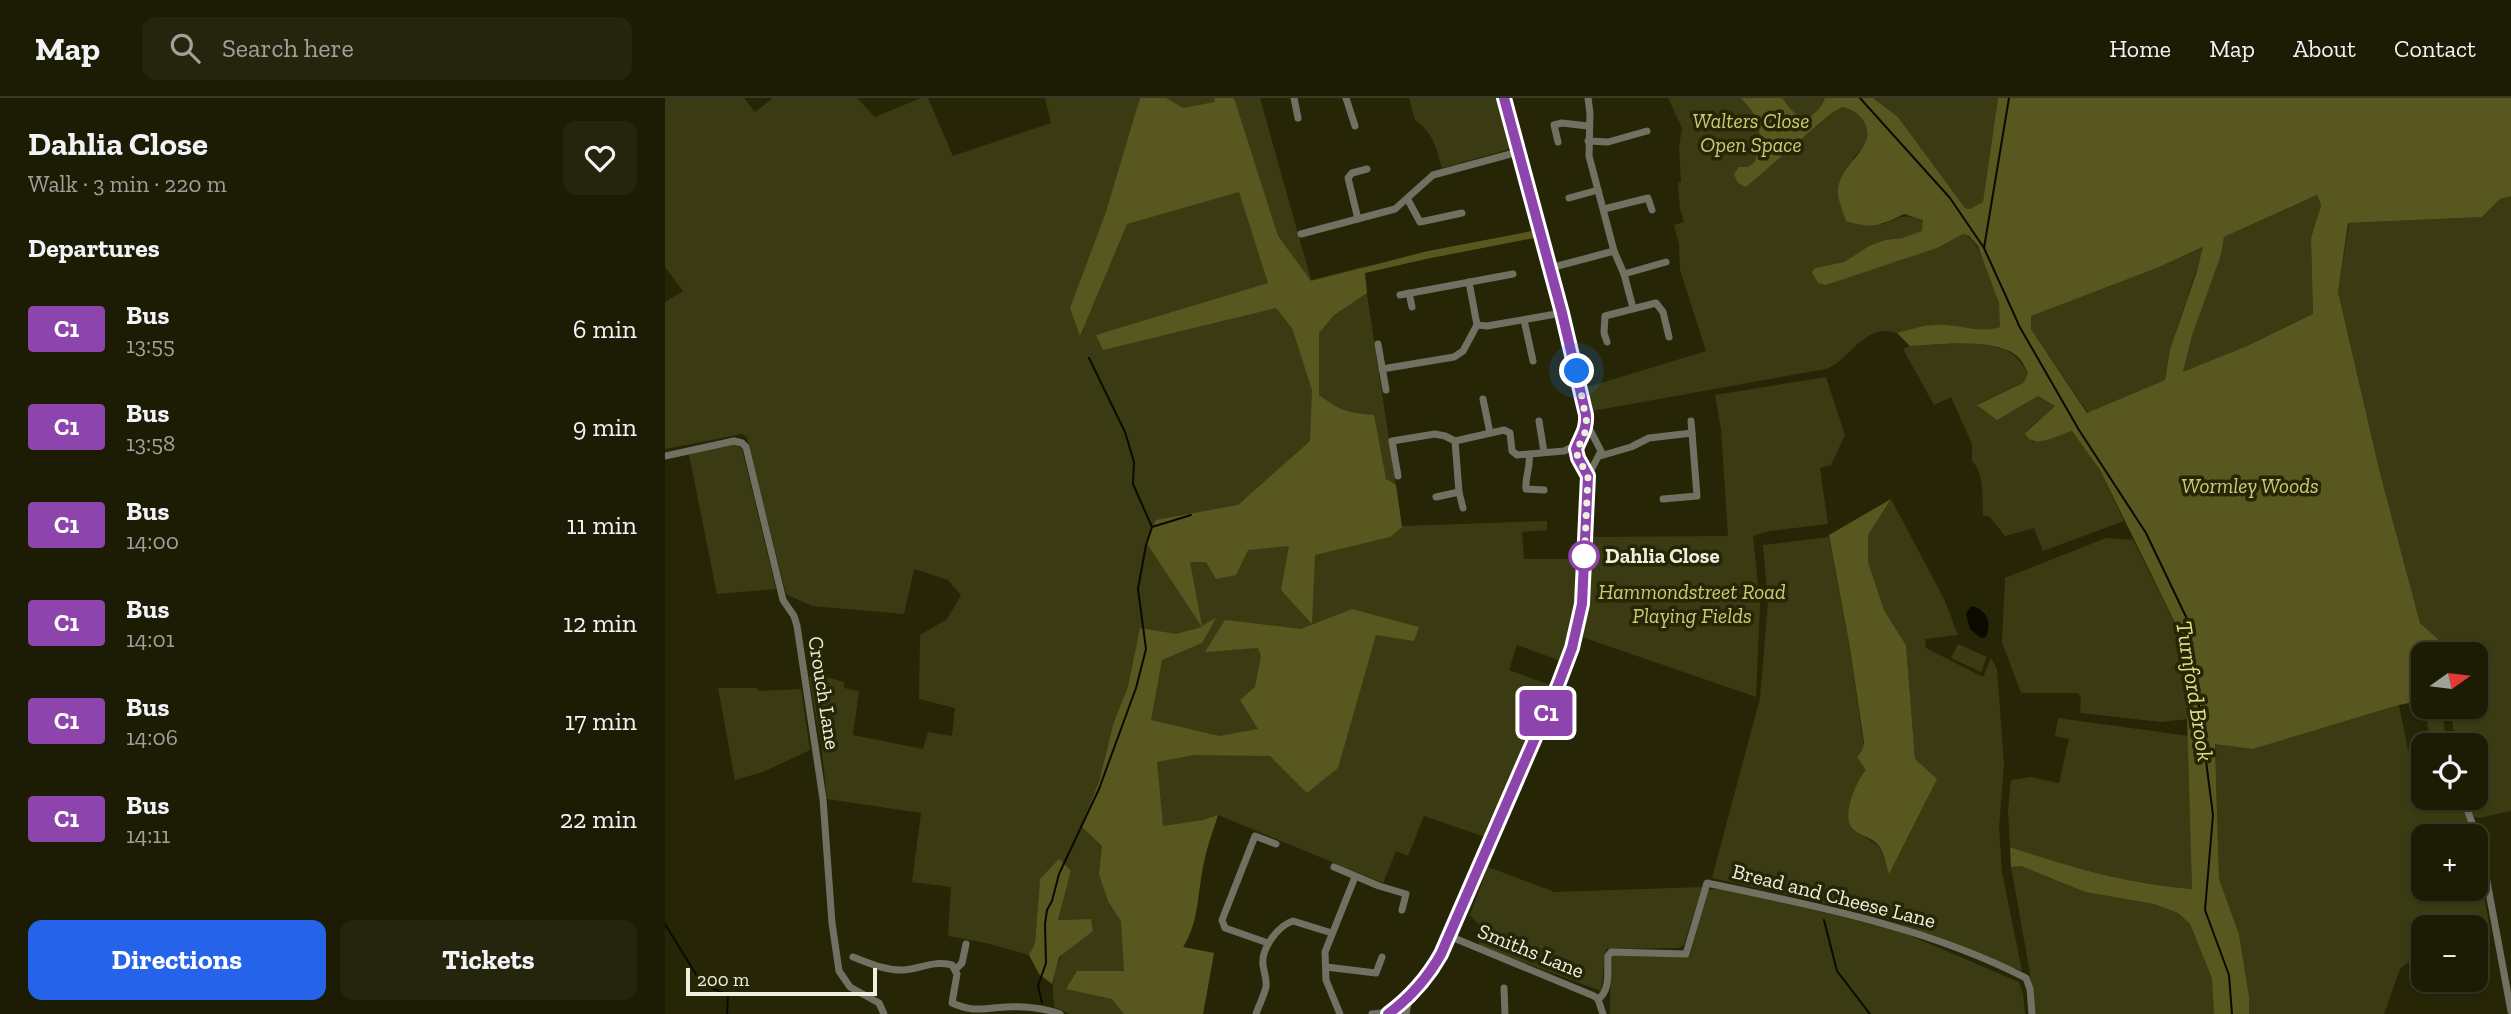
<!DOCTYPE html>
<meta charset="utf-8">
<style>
body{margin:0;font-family:"Zilla Slab",serif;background:#25250e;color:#f1f3f6;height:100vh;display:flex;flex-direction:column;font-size:26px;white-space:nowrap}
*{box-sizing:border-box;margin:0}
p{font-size:23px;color:#a0a19a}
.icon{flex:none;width:38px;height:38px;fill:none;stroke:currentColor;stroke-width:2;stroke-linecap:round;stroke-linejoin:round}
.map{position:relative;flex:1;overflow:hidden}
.drawer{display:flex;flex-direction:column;background:#1c1c04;width:665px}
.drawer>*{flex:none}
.badge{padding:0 14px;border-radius:5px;font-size:24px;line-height:46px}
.needle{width:46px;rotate:76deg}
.tools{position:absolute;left:1746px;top:544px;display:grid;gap:14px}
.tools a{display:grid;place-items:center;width:77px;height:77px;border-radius:14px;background:#1c1c04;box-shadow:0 2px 5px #0004,0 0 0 2px #3a3a26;font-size:35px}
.scale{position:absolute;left:21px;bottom:18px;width:191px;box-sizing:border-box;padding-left:7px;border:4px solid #eeefdd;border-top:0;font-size:19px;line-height:24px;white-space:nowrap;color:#eeefdd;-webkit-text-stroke:5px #262506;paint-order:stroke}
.you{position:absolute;width:35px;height:35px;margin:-18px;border:5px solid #fff;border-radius:50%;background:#1a73e8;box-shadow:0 0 0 10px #1a73e833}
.map>.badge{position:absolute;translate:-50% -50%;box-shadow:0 0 0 4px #fff}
h2{padding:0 28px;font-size:26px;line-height:63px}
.round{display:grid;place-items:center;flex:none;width:74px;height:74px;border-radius:14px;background:#25250e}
.summary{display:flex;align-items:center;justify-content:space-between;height:119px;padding:0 28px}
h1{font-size:33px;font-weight:700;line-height:52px}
.primary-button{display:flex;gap:14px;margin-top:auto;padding:14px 28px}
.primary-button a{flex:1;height:80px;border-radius:14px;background:#2563eb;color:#fff;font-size:28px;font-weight:700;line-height:80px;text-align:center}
.primary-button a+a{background:#25250e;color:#f1f3f6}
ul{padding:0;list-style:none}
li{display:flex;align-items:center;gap:21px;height:98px;padding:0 28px}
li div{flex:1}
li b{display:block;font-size:26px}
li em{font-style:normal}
li .badge{min-width:77px;font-weight:700;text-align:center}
header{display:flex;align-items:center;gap:42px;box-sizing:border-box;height:98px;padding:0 35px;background:#1c1c04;border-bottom:2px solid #3a3a26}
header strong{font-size:33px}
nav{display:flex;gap:38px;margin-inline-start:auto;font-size:24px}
.search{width:490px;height:63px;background:#25250e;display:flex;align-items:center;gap:18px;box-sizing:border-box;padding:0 24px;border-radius:14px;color:#a0a19a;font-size:26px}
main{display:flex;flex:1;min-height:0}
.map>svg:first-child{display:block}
.green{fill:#3b3b13}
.forest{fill:#58571f;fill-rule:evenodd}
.water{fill:#0c0a00}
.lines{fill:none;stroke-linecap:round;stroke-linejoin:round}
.stream{stroke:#0c0a00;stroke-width:2}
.minor{stroke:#717163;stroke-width:7}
.line-casing{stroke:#fff;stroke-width:16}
.line{stroke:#8e44ad;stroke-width:10}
.walk{stroke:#eeefdd;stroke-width:7;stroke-dasharray:0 12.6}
.stop-dot{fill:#fff;stroke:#8e44ad;stroke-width:3.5}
.labels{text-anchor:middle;stroke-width:7;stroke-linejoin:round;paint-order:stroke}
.park-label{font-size:21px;font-style:italic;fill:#cccb77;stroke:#262506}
.stop-label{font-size:21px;font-weight:bold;fill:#eeefdd;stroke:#262506;text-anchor:start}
.street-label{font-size:21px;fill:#eeefdd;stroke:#262506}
.water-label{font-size:23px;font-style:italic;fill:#dfdf8a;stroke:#262506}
</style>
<header>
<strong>Map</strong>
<div class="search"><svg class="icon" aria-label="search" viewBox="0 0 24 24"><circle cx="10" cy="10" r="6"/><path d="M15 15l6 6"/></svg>Search here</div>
<nav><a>Home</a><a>Map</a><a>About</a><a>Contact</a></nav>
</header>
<main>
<section class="drawer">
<div class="summary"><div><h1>Dahlia Close</h1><p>Walk · 3 min · 220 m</p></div><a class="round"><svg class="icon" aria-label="heart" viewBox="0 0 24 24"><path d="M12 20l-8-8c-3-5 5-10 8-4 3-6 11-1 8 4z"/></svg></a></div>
<h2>Departures</h2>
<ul>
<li><span class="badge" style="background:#8e44ad;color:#fff">C1</span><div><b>Bus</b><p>13:55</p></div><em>6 min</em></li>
<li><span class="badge" style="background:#8e44ad;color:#fff">C1</span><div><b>Bus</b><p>13:58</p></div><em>9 min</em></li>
<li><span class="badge" style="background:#8e44ad;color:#fff">C1</span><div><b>Bus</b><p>14:00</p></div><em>11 min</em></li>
<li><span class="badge" style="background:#8e44ad;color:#fff">C1</span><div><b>Bus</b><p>14:01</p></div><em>12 min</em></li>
<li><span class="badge" style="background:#8e44ad;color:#fff">C1</span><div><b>Bus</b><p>14:06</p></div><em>17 min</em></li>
<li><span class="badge" style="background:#8e44ad;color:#fff">C1</span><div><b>Bus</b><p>14:11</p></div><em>22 min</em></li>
</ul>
<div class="primary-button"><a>Directions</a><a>Tickets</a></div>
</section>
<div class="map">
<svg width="1846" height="916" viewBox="0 0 1846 916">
<rect width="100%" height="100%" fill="#262506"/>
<!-- green -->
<g class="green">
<path d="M0,0H79L90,14L108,0H192L210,19L256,0H263L288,58L386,25L380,0H595L646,182L698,169L737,428L882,423V432L857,434L859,461H913L907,529L896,563L852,547L844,572L885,587L820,739L759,718L743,758L731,753L718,785L553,717C548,733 542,749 539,765C532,793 535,823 518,849L549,855L538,916H405L389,909C384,863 398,854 426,821L393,822L406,773L375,782L370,845L364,857L321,845L283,838L286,789L247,784L256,715L162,701L157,653L144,579L154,577L179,584V590L194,593L188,637L258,651L263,634L287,638L290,610L254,601L255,537L282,521L296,497L283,482L249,471L239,516L147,508L121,496L82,339L77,336L0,351V204L18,193L0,169Z"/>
<path d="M744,0H831L844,50L842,52L777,70C771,49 768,35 750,22Z"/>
<path d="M1003,0H1175L1167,15L1177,8C1194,11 1209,29 1200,47C1198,51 1192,56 1188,60L1216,127C1233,119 1241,115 1258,122L1257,134L1237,140L1220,142L1204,148L1179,164L1150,170L1198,173L1234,163L1298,136C1314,140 1331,189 1334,206C1335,213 1335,221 1336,229C1316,236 1292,226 1271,227C1259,227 1247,234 1234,235C1227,235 1222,231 1213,234C1191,240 1182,263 1161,271L927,313L923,289L1041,253L1015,172L1014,146L1009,127L1019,124L1015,111L1013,85L1016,84L1014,48L1017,30Z"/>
<polygon points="1208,0 1333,0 1318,105 1306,111 1300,110 1233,19"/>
<polygon points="1652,97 1656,107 1646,140 1648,216 1582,248 1518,275 1526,237 1556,157 1559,139"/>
<polygon points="1846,98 1846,713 1814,720 1808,718 1802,700 1811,700 1811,648 1791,647 1785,609 1811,609 1811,556 1775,556 1772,541 1755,525 1715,375 1673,194 1684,125 1817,119 1835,101"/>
<polygon points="1539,149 1505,251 1500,282 1423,315 1366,231 1366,217 1492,170"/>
<path d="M1307,245C1336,249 1349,250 1363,276L1358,285L1313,306L1332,321L1373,298L1390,308L1360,334L1368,344L1407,333L1435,372L1459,423L1378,453L1369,430L1340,438L1324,418H1318C1317,401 1320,376 1307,363V346L1286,299L1269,307L1238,251L1245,248Z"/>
<polygon points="1161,279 1180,337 1166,367 1155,370 1163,426 1104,433 1088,438 1095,506 1091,599 917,539 923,498 926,439 1063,438 1056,331 1050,297"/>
<polygon points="70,346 77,351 111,491 52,496 24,356"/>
<polygon points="1226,401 1279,501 1293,537 1260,541 1261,550 1318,579 1326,560 1332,571 1339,666 1334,730 1337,774 1357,873 1214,818 1047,780 1095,600 1103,504 1098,447 1164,439 1185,550 1202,672 1198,677 1188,731 1215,749 1224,775 1248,724 1250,661 1241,547 1219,512 1203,464 1203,437"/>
<polygon points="1441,440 1468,442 1520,545 1523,621 1496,624 1415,615 1416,600 1413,595 1356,595 1337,544 1340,480"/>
<polygon points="1293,546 1322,559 1316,574 1286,560"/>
<polygon points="53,590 92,590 94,593 136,591 145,652 98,674 70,682"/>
<polygon points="1734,607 1743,652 1759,650 1759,700 1796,700 1807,738 1759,738 1759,791 1811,791 1811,758 1826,835 1811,838 1811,830 1759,830 1759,852 1735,871 1719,916 1584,916 1584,898 1574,836 1554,781 1550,645 1588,651"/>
<polygon points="1777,614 1782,647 1766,647 1761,617"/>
<path d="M1393,620L1524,638L1527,791C1464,786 1404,769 1345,749L1343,712L1346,682L1366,679L1394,685L1404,641L1390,638Z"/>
<polygon points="1356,768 1420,794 1489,806 1513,815 1525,826 1548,880 1549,916 1368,916 1365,875 1346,769"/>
<polygon points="823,769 890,794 1037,789 1019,847 1013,850 941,851 936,893 814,848 813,826 805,817"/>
<polygon points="1056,790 1232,832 1354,884 1358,896 1360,916 945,916 946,859 948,857 1025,858 1043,792"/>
</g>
<!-- forest -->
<g class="forest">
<path d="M475,0H501L518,10L550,4L549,0H569L613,138L646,183L763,153L867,133L869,140L761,161L700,175L702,195L669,217L654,235V297C675,313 683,315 709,317L721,381L731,387L737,429L725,439L650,457L647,526L616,492L624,448L583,452L571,477L551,481L541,464H525L537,528L551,520L537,545L497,562L486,622L554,638L593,631L575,602L590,589L596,558L593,550L540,554L560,522L636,531L687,511L754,529L749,543L711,537L673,670L642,695L605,658L529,657L492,664L498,728L538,722L553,717C548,733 542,748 539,764C532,793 535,823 518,849L549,855L538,916H459L447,901L401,891L412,873H459L456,823L443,803L434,776L437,748L416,728L434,684L449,624L463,589L475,530L511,536L537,529L481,444L491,422L573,407L645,343L647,292L627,230L611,210L438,252L431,237L603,185L574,94L462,126L415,238L405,210L441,114Z"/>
<path d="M1076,0H1117C1125,10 1136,28 1150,15C1155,10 1158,6 1160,0H1208L1233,19L1300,110L1305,111L1318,104L1333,0H1846V98L1835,101L1817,119L1683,125L1673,194L1715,375L1755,525L1773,541L1775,556H1759V602L1734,607L1588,651L1550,646L1554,781L1574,836L1584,898V916H1549L1547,880L1525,826L1513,815L1489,806L1420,794L1356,768L1346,769L1345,749C1404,769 1463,786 1527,791L1520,545L1435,372L1407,333C1392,337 1368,353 1360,335L1390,308L1373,298L1332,322L1312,307L1358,285L1363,276C1361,271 1358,265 1355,261C1335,238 1273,247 1245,248L1232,235C1245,232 1257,227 1270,227C1291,225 1315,236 1335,229L1334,205L1313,148L1304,138L1298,136L1272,150L1161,187L1153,185L1147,174L1150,170L1179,164L1204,148L1220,142L1237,140L1257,133L1258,122L1239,116C1214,128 1207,131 1181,123C1178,113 1172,101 1173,91C1176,72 1189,64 1198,49C1210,32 1196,12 1177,9L1165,16L1081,89L1073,85L1069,76L1074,69H1083L1090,64C1098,32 1097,23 1076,0ZM1652,97L1656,107L1646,140L1648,216L1582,248L1518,274L1527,237L1556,157L1559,139ZM1538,149L1531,176L1505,251L1500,282L1422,315L1366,231V218L1492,170Z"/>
<path d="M1226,401L1203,437V464L1219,512L1241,547L1250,661L1272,681L1224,776C1221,768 1219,755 1215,749C1208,739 1194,738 1187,730C1176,717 1192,682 1201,672L1192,659L1197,653L1199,645L1185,550L1164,437Z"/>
<polygon points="394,761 406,773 393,822 426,821 428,833 394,859 387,886 374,876 364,857 370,845 375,781"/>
</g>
<!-- water -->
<path class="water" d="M1306,508C1322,511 1327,525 1321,539L1316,540L1305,531L1301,516Z"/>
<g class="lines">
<!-- stream -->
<g class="stream">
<polyline points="1195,0 1285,100 1319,150"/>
<polyline points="1344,0 1319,150 1353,225"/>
<polyline points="1353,226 1414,332 1481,435 1523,523 1548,717 1540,812 1564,877 1567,916"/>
<polyline points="424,260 460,334 469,364 468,386 487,429 526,417"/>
<polyline points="1159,822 1172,873 1205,916"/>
<polyline points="0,826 37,886 63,897 62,916"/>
<polyline points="377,905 373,888 381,865 380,826 382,812 387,803 394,776 434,691 471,590 481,551 473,491 481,447 487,429"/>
</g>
<!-- minor -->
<g class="minor">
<polyline points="629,0 633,20"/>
<polyline points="681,0 690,28"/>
<polyline points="923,0 925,15 924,58 949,153 959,176 968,210"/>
<polyline points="923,43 943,44 982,33"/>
<polyline points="893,44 889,27 897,25 923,28"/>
<polyline points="904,100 933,92"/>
<polyline points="743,102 755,124 797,115"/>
<polyline points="939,111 983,100 987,112"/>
<polyline points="693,121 683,80 687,75 702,71"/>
<polyline points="636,136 730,111 768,77 853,54"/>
<polyline points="885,170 949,153"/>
<polyline points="959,176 1001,164"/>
<polyline points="804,184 812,227"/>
<polyline points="744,195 747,209"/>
<polyline points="735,197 848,176"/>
<polyline points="859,222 868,263"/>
<polyline points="942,244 939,235 940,218 991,205 998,214 1004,239"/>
<polyline points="713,246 721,292"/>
<polyline points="717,271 789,259 798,253 812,227 822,228 897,215"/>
<polyline points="818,301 825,335"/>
<polyline points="874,323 879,354"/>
<polyline points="1026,323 1027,335"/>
<polyline points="922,326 918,342 911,351 913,360 923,378"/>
<path d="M864,356C866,369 860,378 861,391L879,392"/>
<polyline points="0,358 69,343 77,345 81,349 118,502 129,518 132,528 158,701 167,825 174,873 185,889 214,905 219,916"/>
<polyline points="935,358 966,349 984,340 1027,335 1032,398 998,401"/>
<polyline points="733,378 727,343 770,336 780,338 790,343 839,332 845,335 847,353 852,357 899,353 912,347"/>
<polyline points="794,394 798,410"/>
<polyline points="771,399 794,394 790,343"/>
<polyline points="1803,714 1815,746 1846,913"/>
<polyline points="669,769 714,788 741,796 737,812"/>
<polyline points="784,838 929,898 933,901"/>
<polyline points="603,845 560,830 557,822 590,738 611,746"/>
<path d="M188,859C204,865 219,872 237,872C256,872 264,862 287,867L292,876L287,905C310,915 318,910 341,909C357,908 380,910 395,916"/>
<polyline points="661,869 711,875 717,859"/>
<polyline points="291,871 297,865 301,846"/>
<polyline points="839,890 840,916"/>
<path d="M933,901C946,893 942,872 943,858L946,854L1021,856L1042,785C1151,808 1262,829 1361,880L1365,891L1367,916"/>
<polyline points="933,901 938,916"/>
<path d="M591,916C594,907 599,898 601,889C602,881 599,875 598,867C596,850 613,828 628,823L667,835"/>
<polyline points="675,916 661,882 660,854 690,779"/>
<polyline points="707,916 726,914"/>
<path d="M723,916C746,899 762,881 776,856L893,587L907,550L914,526L917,506L923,378L936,353L922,326L897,215L839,0"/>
<polyline points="741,916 744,900"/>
</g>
</g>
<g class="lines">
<defs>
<path id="line" d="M723,916C746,899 762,881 776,856L893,587L907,550L917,506L923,378L913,360L911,351C916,338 922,332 921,317L897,215L839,0"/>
</defs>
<!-- line casing -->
<use href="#line" class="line-casing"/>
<!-- line -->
<use href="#line" class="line"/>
<!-- walk -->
<polyline class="walk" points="912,273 922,326 918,342 911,351 913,360 923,378 919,467 919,458"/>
</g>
<!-- markers -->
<circle class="stop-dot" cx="919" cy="458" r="14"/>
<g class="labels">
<!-- park labels -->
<g class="park-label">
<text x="1086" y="30">Walters Close<tspan x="1086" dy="24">Open Space</tspan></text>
<text x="1585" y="395">Wormley Woods</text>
<text x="1027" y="501">Hammondstreet Road<tspan x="1027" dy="24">Playing Fields</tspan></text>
</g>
<!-- stop labels -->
<g class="stop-label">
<text x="940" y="465">Dahlia Close</text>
</g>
<!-- street labels -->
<g class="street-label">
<text transform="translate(159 595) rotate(81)" y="7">Crouch Lane</text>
<text transform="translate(1169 798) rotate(14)" y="7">Bread and Cheese Lane</text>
<text transform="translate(866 853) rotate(22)" y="7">Smiths Lane</text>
</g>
<!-- water labels -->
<g class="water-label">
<text transform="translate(1530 593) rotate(81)" y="8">Turnford Brook</text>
</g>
</g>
</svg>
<div class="tools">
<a><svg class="needle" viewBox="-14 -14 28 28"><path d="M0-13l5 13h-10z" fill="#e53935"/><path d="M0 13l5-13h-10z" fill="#a0a19a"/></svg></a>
<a><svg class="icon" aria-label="locate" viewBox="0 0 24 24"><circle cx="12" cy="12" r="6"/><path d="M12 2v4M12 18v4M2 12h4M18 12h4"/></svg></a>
<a>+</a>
<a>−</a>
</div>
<div class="scale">200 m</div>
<div class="you" style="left:912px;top:273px"></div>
<b class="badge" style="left:881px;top:615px;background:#8e44ad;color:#fff">C1</b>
</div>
</main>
